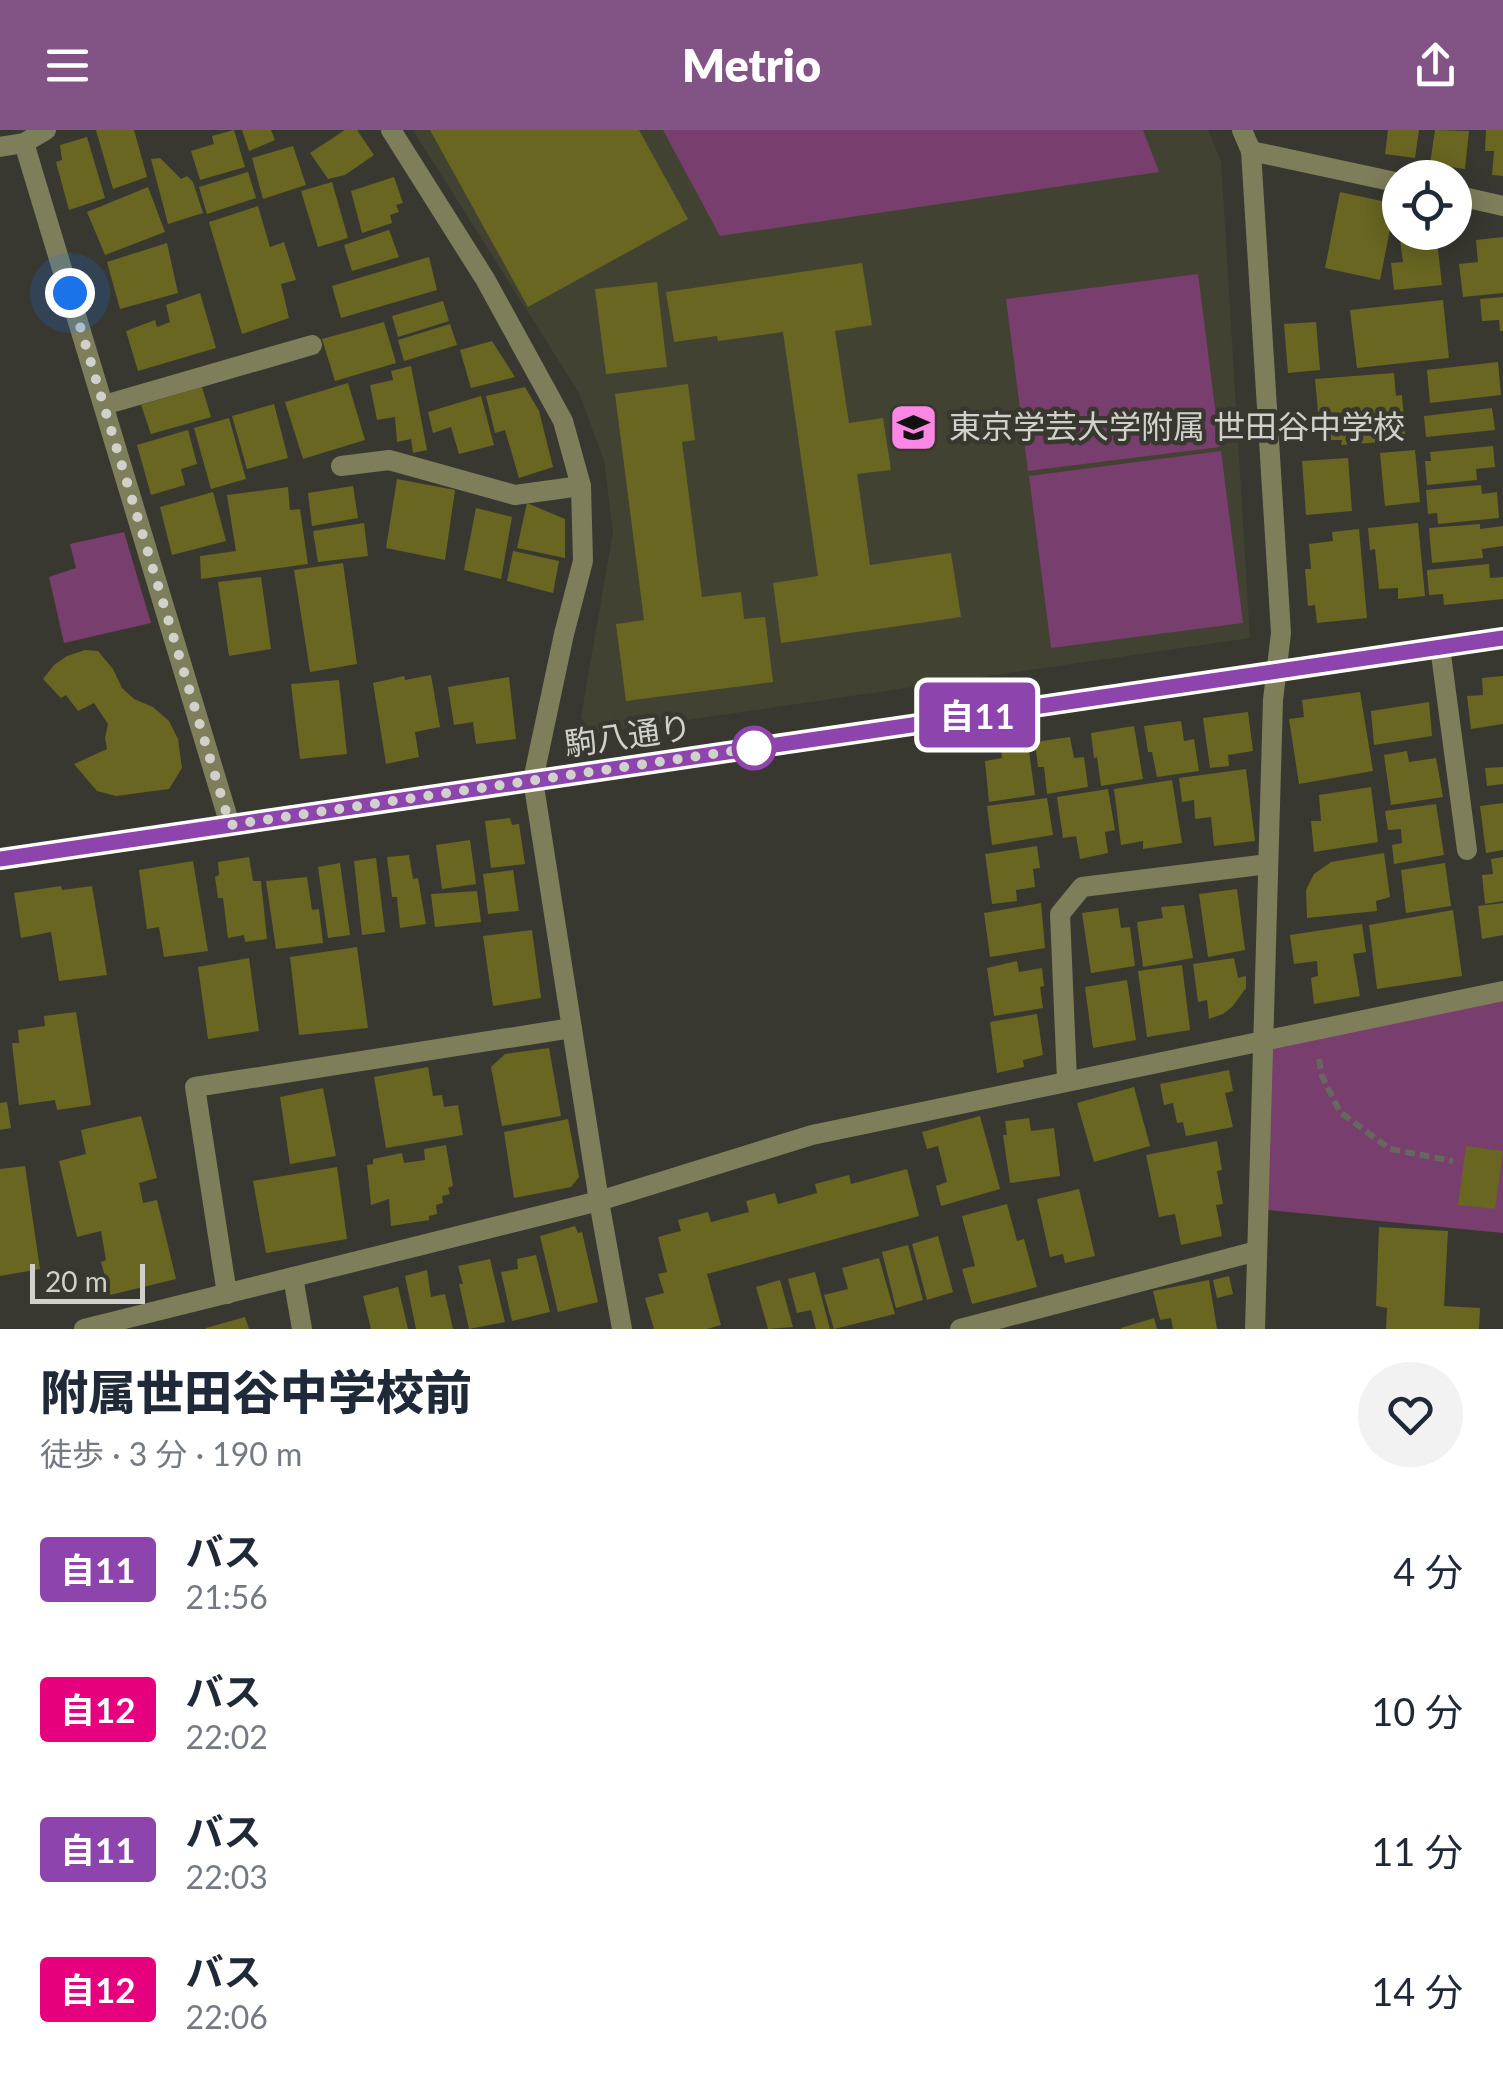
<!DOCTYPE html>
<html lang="ja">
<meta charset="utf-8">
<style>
body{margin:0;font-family:Lato,"Noto Sans JP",sans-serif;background:#f2f2f3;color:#1f2937;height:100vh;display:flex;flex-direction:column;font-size:38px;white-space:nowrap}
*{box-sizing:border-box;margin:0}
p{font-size:32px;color:#747a83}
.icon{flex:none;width:55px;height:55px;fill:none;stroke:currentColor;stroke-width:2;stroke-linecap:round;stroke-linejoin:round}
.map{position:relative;height:1199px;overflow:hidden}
.drawer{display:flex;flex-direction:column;background:#fff;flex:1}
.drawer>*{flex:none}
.badge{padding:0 20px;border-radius:8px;font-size:35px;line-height:65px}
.controls{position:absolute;left:1382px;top:30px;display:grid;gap:20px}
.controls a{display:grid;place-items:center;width:90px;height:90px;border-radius:50%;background:#fff;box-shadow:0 5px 25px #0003;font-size:50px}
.scale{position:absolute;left:30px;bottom:25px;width:115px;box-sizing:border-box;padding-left:10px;border:5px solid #d1d1cc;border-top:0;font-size:28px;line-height:35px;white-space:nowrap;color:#d1d1cc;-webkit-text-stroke:8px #383830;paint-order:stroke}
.you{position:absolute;width:50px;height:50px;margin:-25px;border:8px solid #fff;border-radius:50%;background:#1a73e8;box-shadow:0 0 0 15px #1a73e833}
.map>.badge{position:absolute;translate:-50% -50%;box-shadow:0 0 0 5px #fff}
.round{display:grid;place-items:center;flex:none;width:105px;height:105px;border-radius:52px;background:#f2f2f3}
.summary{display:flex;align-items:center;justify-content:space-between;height:170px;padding:0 40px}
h1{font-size:48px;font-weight:800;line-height:75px}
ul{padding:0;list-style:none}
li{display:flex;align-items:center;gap:30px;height:140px;padding:0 40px}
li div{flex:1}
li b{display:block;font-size:38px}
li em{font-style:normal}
li .badge{min-width:110px;font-weight:700;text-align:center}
header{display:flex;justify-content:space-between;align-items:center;height:130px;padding:0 40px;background:#825385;color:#fff;font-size:45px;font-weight:800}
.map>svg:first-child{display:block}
.built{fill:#424233}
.green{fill:#783e6d}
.building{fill:#686621}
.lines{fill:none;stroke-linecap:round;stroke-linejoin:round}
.path{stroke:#676760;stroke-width:6;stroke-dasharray:10 5;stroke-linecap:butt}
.service{stroke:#7e7e5b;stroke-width:20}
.minor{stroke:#7e7e5b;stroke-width:20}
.tertiary{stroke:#7e7e5b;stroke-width:20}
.line-casing{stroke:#fff;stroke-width:22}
.line{stroke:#8e44ad;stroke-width:15}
.walk{stroke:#d1d1cc;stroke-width:10;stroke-dasharray:0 18}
.stop-dot{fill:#fff;stroke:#8e44ad;stroke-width:5}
.labels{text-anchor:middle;stroke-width:9;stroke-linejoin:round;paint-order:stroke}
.poi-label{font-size:32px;fill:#d1d1cc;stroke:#383830;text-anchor:start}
.street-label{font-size:32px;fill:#d1d1cc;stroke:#383830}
</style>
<header><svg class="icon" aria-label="menu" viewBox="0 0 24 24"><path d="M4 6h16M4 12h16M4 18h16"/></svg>Metrio<svg class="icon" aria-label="share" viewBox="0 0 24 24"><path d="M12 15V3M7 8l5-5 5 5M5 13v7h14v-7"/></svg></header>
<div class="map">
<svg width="1503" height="1199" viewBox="0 0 1503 1199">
<rect width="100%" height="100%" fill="#383830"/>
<!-- built -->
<polygon class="built" points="413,0 1208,0 1221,31 1250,508 591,604 581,587 613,402 604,330 579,263"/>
<!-- green -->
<g class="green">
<polygon points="663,0 1143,0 1159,42 720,106"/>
<polygon points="1198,144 1220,317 1028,341 1006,169"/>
<polygon points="1221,321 1243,493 1051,518 1029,346"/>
<polygon points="124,402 151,493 64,513 49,447 76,438 70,414"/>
<polygon points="1503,861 1503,1103 1258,1079 1268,908"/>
</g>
<!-- building -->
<g class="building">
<polygon points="96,0 134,0 147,47 113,59"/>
<polygon points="234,0 245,37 200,50 191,21 214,14 212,6"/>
<polygon points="242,0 271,0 275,10 249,21"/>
<polygon points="345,0 357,0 374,25 345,45 328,49 310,23"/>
<polygon points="430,0 639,0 688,89 528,177"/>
<polygon points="1388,0 1419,0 1415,28 1385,24"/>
<polygon points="1435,0 1469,1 1465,39 1430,34"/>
<polygon points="1486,0 1503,0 1503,46 1492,45 1494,21 1485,21"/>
<polygon points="87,7 105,68 69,80 56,32 62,30 60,15"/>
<polygon points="293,16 306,55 263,69 252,28"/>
<polygon points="160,28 181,49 187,46 193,52 203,83 168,94 151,29"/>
<polygon points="248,42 256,68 207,84 199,57"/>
<polygon points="394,47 403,73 396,75 399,82 390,85 392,93 362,103 351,61"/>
<polygon points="332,52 348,108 318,117 301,61"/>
<polygon points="148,57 165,102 105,125 87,82"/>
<polygon points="1340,62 1395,74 1380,150 1325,138"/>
<polygon points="258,76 270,117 284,112 296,150 281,154 289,188 242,204 209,92"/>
<polygon points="389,100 399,127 352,141 344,115"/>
<polygon points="1399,102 1436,102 1442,155 1394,160 1391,133 1403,132"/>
<polygon points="1503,107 1503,163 1463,167 1459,134 1478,132 1476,110"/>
<polygon points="167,113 178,163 120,179 107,132"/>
<polygon points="429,127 437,160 341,188 332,156"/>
<polygon points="862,133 872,195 835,201 849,293 883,288 891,340 857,344 870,435 951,423 961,487 781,513 773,453 818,446 783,202 718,211 717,206 674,212 666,162"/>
<polygon points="657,152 667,237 606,244 595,159"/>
<polygon points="200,163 216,218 138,241 126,201 155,190 157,197 170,192 166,175"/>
<polygon points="1503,167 1503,201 1500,201 1499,190 1482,191 1480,169"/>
<polygon points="1443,170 1449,228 1357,238 1350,180"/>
<polygon points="443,171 449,191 398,207 392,186"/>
<polygon points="384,192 396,233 335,251 322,209"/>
<polygon points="1316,192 1320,240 1288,243 1284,194"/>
<polygon points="450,194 457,215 404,231 398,210"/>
<polygon points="492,211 515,247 471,258 460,220"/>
<polygon points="1498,232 1501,265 1430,273 1427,240"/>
<polygon points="411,236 427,320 413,323 411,309 397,312 395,287 377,290 370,255 393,250 391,241"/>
<polygon points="1394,243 1396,266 1402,265 1405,304 1382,306 1382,312 1341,315 1342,310 1331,310 1328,282 1318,282 1315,249"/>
<polygon points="348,253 365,310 303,329 285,272"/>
<polygon points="688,254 695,310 682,312 702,467 741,462 744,489 765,487 773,552 626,571 616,494 644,490 615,264"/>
<polygon points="202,257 211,287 151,304 141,275"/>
<polygon points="525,257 539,281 553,337 519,348 505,300 495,303 486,266"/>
<polygon points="481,266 494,315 459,324 451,297 433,303 428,282"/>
<polygon points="274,274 288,328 247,339 232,286"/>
<polygon points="1492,278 1495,300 1426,307 1424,286"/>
<polygon points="229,288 246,349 211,359 194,298"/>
<polygon points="188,300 197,334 181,339 185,355 151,365 137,315"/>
<polygon points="1493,316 1495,337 1476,339 1477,350 1427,355 1425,331 1431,331 1430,322"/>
<polygon points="1415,320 1420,372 1385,376 1380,323"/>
<polygon points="1348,328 1352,381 1306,385 1302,331"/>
<polygon points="397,349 455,360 445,430 386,418"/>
<polygon points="1481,355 1482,364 1497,362 1499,388 1438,394 1437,383 1428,384 1426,360"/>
<polygon points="353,356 358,388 312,396 308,363"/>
<polygon points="288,357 290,380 300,379 308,434 201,449 200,426 236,421 227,365"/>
<polygon points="213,362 226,411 172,425 160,377"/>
<polygon points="527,373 565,389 565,428 517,418"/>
<polygon points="476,378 512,387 501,449 464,440"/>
<polygon points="364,393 368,426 318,432 313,401"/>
<polygon points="1418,393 1425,466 1398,469 1398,458 1379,459 1375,419 1370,420 1368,398"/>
<polygon points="1480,394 1480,399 1503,396 1503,416 1482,419 1483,428 1432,433 1429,398"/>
<polygon points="1359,399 1367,488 1317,493 1315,475 1308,476 1305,439 1311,439 1309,414 1333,411 1332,402"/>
<polygon points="513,421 559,431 553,463 507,451"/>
<polygon points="343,433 357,534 310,542 294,440"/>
<polygon points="1489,434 1490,448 1503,447 1503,469 1444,475 1443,464 1429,465 1427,440"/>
<polygon points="261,447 271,519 229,526 218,452"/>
<polygon points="85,520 98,521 113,539 122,558 134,569 153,577 169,591 178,609 182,638 169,659 116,666 97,661 74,634 107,619 105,608 108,594 94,573 78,581 66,565 61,568 43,549 54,535 67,526"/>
<polygon points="431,545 440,597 415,602 419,627 386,634 373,553 404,546 405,550"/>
<polygon points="1503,546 1503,594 1471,599 1467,566 1483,565 1482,548"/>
<polygon points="509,547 516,609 476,614 473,592 454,595 448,557"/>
<polygon points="339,550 347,624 300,629 291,554"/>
<polygon points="1360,562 1373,641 1299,654 1289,589 1304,587 1302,570"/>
<polygon points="1429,572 1432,606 1374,615 1371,581"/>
<polygon points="1248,582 1253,621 1228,625 1229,636 1210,638 1203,588"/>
<polygon points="1181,591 1184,611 1194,609 1199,641 1157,647 1152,622 1148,622 1144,596"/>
<polygon points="1134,596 1143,649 1101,656 1097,627 1094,628 1091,603"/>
<polygon points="1070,607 1074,628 1084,627 1088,657 1047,664 1044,637 1038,637 1035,612"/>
<polygon points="1028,614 1035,665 989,672 985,631 1002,628 1001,618"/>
<polygon points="1407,621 1409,632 1436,628 1443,667 1391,675 1384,625"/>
<polygon points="1503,637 1503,654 1487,656 1485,638"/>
<polygon points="1246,639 1255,711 1214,716 1211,687 1195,689 1194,670 1182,672 1179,648"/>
<polygon points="1172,650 1182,713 1143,719 1143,711 1121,715 1114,659"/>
<polygon points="1371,657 1378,712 1314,722 1311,691 1321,691 1319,665"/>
<polygon points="1108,659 1115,700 1105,702 1108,723 1080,729 1076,706 1063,708 1057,667"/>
<polygon points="1047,668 1053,705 992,715 987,676"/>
<polygon points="1503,673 1503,720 1486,723 1480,676"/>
<polygon points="1436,674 1444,725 1394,734 1392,715 1402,713 1401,699 1388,700 1385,681"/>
<polygon points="510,688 512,695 519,694 525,734 491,738 485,691"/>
<polygon points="470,710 476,754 442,759 436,715"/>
<polygon points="1037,716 1040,738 1033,739 1035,757 1016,760 1017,771 992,774 985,724"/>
<polygon points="1384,723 1390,767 1376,771 1377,781 1307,788 1306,760 1314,744 1331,732"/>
<polygon points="409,725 413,749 418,748 426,794 400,798 397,767 392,767 387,727"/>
<polygon points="249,727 253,751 261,751 267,809 245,812 244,805 228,808 223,768 218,768 215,747 219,745 218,732"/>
<polygon points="1503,727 1503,771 1485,774 1482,745 1493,744 1491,729"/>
<polygon points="376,728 385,802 362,805 354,731"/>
<polygon points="193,731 208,821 164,827 159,797 147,799 139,740"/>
<polygon points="340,733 350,805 328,808 318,737"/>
<polygon points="1445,733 1451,776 1406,783 1401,740"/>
<polygon points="513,740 519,781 488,784 483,744"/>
<polygon points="307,747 312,780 319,779 323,813 276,819 266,751"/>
<polygon points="61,756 62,760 92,756 107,845 59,851 51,802 21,808 14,763"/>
<polygon points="1237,759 1245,820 1208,827 1199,764"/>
<polygon points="477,761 481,792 435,797 431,764"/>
<polygon points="1041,773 1045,818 990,827 984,783"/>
<polygon points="1503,773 1503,805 1482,809 1478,776"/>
<polygon points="1184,775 1193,828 1143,837 1137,792 1163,788 1161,777"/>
<polygon points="1118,778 1121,798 1130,797 1135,836 1091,843 1082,783"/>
<polygon points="1453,780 1462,846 1377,859 1369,795"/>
<polygon points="1362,794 1366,822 1353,824 1360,866 1314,874 1311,848 1318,846 1317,831 1294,834 1290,805"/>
<polygon points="532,800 541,868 493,876 483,806"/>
<polygon points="357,817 368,898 299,905 290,827"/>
<polygon points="249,828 259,901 208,909 198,837"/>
<polygon points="1234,828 1238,848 1246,846 1246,858 1232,877 1223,884 1209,889 1207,870 1198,872 1193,834"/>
<polygon points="1017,831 1019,842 1042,838 1044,856 1040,857 1043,878 994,886 987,838"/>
<polygon points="1182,835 1190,900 1147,907 1138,841"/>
<polygon points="1127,850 1136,910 1093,918 1085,857"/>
<polygon points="76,882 91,975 57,980 55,970 19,975 12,913 19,913 18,900 45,896 44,886"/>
<polygon points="1037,884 1043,925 1023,930 1024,937 997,943 990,892"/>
<polygon points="549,918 561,986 502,996 491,937 505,924"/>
<polygon points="428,937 433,966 442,965 444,977 458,975 463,1005 386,1018 374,947"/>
<polygon points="1229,940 1233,961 1225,963 1233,997 1186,1006 1183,992 1177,993 1173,973 1164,975 1160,954"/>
<polygon points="1134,957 1150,1016 1094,1032 1077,973"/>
<polygon points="323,958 336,1026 290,1034 280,967"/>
<polygon points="7,972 11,998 0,1000 0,973"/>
<polygon points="141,986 157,1048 139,1053 143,1073 157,1070 176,1149 110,1165 101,1132 106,1130 101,1101 77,1107 59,1031 86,1024 81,1000"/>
<polygon points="980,986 1000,1059 941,1076 936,1056 947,1052 938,1016 927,1019 922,1002"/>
<polygon points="1029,988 1031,1001 1054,998 1060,1046 1010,1053 1003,1005 1007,1005 1005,991"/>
<polygon points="568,989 579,1047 571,1057 514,1068 504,1002"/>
<polygon points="1217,1011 1222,1040 1217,1041 1223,1074 1216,1075 1222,1106 1181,1115 1175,1084 1159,1087 1146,1025"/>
<polygon points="446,1015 453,1056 448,1058 450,1064 442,1066 443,1073 436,1075 437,1084 429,1086 429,1090 391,1096 389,1069 371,1075 367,1035 373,1034 373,1029 402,1023 404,1033 425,1030 424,1019"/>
<polygon points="1466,1016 1503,1021 1495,1079 1458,1075"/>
<polygon points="25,1036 40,1139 0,1146 0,1039"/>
<polygon points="337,1037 347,1109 266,1123 253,1051"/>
<polygon points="907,1039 919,1086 707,1144 721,1195 707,1199 654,1199 645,1168 664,1163 658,1144 667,1142 658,1107 681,1101 678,1090 708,1082 711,1092 749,1082 746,1071 775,1063 778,1074 817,1063 815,1054 849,1045 851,1054"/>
<polygon points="1079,1059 1095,1126 1065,1133 1063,1124 1050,1127 1037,1069"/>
<polygon points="1007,1074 1017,1111 1024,1109 1037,1157 972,1174 962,1139 975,1136 962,1086"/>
<polygon points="575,1096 578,1103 582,1102 598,1172 558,1182 540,1106"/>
<polygon points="1379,1097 1448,1101 1444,1176 1480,1178 1479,1199 1386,1199 1387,1178 1376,1176"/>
<polygon points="938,1106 953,1162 927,1170 912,1114"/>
<polygon points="908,1115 923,1170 896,1178 882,1122"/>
<polygon points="536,1125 550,1182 512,1191 501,1142 518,1139 517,1129"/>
<polygon points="879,1128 895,1184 834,1199 824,1165 848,1159 842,1138"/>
<polygon points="490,1129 505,1192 469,1199 459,1154 463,1154 458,1136"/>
<polygon points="427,1140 431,1167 445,1164 453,1199 416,1199 405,1146"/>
<polygon points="815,1142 830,1199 816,1199 811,1180 797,1183 788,1149"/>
<polygon points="1229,1146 1233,1164 1217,1168 1213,1150"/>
<polygon points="780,1150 793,1197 768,1199 756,1157"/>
<polygon points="1209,1150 1217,1199 1173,1199 1171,1188 1160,1190 1153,1161"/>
<polygon points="398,1157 408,1199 371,1199 363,1166"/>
<polygon points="245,1187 249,1199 206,1199 206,1198"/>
<polygon points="1154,1188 1157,1199 1121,1199 1121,1198"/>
</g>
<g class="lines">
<!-- path -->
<polyline class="path" points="1319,929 1322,946 1340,982 1390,1019 1453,1031"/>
<!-- service -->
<g class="service">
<polyline points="104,275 312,215"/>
<polyline points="341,336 389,330 515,365 581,356"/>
<polyline points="1440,517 1467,720"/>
<polyline points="1067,951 1060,784 1082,757 1268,734"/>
<polyline points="293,1147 302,1199"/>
<polyline points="227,1164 195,957 572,898"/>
</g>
<!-- minor -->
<g class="minor">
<polyline points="391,0 485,149 563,291 581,356 583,431 564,504 533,650 599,1071 622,1199"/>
<polyline points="1242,0 1251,21 1281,503 1273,570 1255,1199"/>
<polyline points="24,13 230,695"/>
<polyline points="0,17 24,13 46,0"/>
<polyline points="1251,21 1400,53"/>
<polyline points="1455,65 1503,76"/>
<polyline points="84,1199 599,1071 812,1005 1503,861"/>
<polyline points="960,1199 1257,1121"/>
</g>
<!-- tertiary -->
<polyline class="tertiary" points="0,729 1503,508"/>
</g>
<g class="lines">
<defs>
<polyline id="line" points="0,729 1503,508"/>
</defs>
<!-- line casing -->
<use href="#line" class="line-casing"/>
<!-- line -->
<use href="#line" class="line"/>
<!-- walk -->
<polyline class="walk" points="70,163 230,695 767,616 754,618"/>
</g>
<!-- icons -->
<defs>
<symbol id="school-square" viewBox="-11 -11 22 22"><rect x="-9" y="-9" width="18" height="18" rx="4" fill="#fb87e5" stroke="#383830"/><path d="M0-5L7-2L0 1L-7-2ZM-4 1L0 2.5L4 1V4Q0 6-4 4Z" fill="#111"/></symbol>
</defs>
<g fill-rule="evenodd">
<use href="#school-square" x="886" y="270" width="55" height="55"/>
</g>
<!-- markers -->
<circle class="stop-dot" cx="754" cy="618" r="20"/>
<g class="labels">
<!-- poi labels -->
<g class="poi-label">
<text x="949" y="308">東京学芸大学附属 世田谷中学校</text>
</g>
<!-- street labels -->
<g class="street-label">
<text transform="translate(628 606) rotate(-8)" y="11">駒八通り</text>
</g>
</g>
</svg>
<div class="controls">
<a><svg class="icon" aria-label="locate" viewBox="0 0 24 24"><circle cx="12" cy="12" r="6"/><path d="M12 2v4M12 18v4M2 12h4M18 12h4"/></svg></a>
</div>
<div class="scale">20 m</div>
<div class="you" style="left:70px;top:163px"></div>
<b class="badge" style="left:977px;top:585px;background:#8e44ad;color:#fff">自11</b>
</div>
<section class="drawer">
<div class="summary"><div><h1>附属世田谷中学校前</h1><p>徒歩 · 3 分 · 190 m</p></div><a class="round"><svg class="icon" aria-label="heart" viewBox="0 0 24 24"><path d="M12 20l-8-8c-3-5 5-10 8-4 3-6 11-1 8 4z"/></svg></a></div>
<ul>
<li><span class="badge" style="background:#8e44ad;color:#fff">自11</span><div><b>バス</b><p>21:56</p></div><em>4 分</em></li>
<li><span class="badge" style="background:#e6007e;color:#fff">自12</span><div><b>バス</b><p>22:02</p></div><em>10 分</em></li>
<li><span class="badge" style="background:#8e44ad;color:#fff">自11</span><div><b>バス</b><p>22:03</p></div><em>11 分</em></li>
<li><span class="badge" style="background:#e6007e;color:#fff">自12</span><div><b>バス</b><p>22:06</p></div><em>14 分</em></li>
</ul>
</section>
